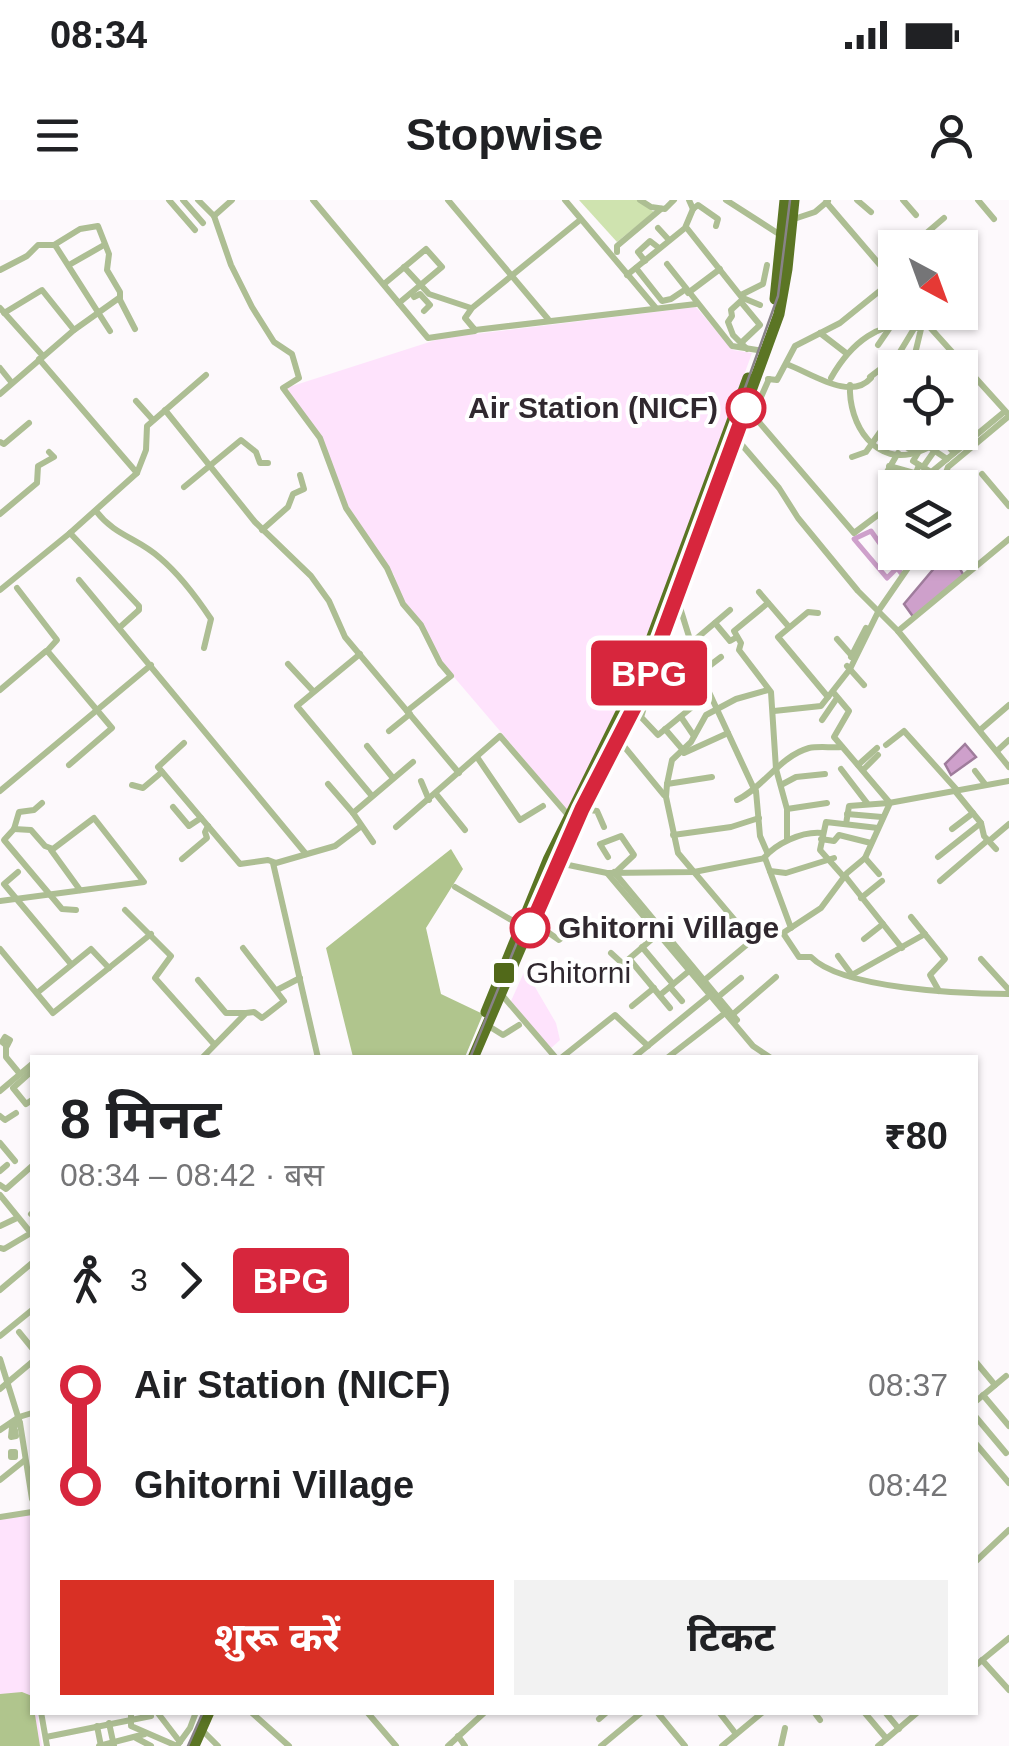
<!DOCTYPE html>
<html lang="hi">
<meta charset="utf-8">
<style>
body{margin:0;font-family:Helvetica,"Noto Sans Devanagari",sans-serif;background:#f2f2f2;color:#202124;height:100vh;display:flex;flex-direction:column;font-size:38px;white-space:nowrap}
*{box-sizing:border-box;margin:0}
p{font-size:32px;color:#757577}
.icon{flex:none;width:55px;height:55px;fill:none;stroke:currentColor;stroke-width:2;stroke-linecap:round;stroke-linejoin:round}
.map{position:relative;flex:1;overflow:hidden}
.sheet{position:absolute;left:30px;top:855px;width:948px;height:660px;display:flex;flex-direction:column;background:#fff;border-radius:0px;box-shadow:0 2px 8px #0004}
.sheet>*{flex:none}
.badge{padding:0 20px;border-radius:8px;font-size:35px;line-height:65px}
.needle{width:65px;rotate:139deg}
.buttons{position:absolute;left:878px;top:30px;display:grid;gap:20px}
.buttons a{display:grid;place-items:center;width:100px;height:100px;border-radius:0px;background:#fff;box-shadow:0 2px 8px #0004;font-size:50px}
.map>.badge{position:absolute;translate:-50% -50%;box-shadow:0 0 0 5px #fff}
.legs{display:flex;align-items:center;gap:15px;height:110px;padding:0 30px;font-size:32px}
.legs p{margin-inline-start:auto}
.head{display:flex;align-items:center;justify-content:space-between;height:170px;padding:0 30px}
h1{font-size:55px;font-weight:700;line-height:75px}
.primary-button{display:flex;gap:20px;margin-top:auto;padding:20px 30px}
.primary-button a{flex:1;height:115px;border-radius:0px;background:#d93025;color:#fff;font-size:40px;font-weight:700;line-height:115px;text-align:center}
.primary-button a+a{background:#f2f2f2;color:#202124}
ul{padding:0 30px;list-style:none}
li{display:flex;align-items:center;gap:35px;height:100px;font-size:38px}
li i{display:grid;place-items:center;width:15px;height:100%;margin:0 12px;background:currentColor}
li i::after{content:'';width:25px;height:25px;margin:-12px;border:8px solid;border-radius:50%;background:#fff}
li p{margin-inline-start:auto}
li:first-child i{background:linear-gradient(#0000 50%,currentColor 0)}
li:last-child i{background:linear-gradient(currentColor 50%,#0000 0)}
.status{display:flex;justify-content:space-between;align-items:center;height:70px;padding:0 50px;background:#fff;direction:ltr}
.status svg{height:28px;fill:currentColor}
header{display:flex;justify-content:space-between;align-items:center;height:130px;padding:0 30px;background:#fff;font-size:45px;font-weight:700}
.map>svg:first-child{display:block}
.built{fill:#fee3fc}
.green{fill:#cfe3af}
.forest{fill:#b0c58d}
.water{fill:#cea0cb;stroke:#9f7c9c;stroke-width:2.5}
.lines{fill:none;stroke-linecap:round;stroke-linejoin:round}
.canal{stroke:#cea0cb;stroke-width:5}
.minor{stroke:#adbe93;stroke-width:6}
.highway{stroke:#5b7524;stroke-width:11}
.rail{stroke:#898388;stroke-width:2.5}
.line-1-casing{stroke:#fff;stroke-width:22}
.line-1{stroke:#d7263d;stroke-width:15}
.stop-1-dot{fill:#fff;stroke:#d7263d;stroke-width:5}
.poi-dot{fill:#516919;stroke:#fff;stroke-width:4}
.labels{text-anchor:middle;stroke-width:8;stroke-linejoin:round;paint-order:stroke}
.stop-label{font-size:30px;font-weight:bold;fill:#30282f;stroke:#fff;text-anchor:end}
.poi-label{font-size:30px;fill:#30282f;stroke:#fff;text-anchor:start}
</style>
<div class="status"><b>08:34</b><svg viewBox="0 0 49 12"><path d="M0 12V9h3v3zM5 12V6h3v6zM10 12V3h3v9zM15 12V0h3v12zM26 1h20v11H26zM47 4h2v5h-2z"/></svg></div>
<header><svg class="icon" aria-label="menu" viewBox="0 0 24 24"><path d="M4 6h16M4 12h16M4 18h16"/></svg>Stopwise<svg class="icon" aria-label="person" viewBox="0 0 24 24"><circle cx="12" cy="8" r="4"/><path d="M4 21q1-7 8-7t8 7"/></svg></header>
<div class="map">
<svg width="1009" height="1546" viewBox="0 0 1009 1546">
<rect width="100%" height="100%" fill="#fdf9fc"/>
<!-- built -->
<g class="built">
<polygon points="696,107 733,150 752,153 633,482 568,611 442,463 402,398 394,375 345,301 320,238 286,188 442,138"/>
<polygon points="525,770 556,823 560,840 550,849 511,801"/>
<polygon points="31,1313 32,1512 37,1513 42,1546 0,1546 0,1319"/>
</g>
<!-- green -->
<polygon class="green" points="579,0 638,0 654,12 617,42"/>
<!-- forest -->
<g class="forest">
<polygon points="451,649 463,669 426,728 441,794 483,814 465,857 353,857 326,748"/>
<polygon points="22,1492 32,1496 40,1546 0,1546 0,1494"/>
</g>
<!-- water -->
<g class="water">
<polygon points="947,353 951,353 964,376 914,418 904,404"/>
<polygon points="965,544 976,557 951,575 945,564"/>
</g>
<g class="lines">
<!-- canal -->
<polygon class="canal" points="871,331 901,373 897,368 887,378 854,339"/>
<!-- minor -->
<g class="minor">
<polyline points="169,0 195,30"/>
<polyline points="183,0 203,23"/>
<polyline points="198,0 214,16 231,65 252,107 274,142 292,154 299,178 283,188 320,238 346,308 387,368 403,404 421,425 440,463 451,476 407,511"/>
<polyline points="313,0 428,138 475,131"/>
<polyline points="448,0 548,119"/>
<polyline points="565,0 655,107"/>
<polyline points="640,0 651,7 665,9 674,0"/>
<polyline points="689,0 693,9"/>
<polyline points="726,0 782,36"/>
<polyline points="857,0 871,12"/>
<polyline points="903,0 916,15"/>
<polyline points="978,0 994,19"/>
<polyline points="826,2 880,65 885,66 895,55"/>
<polyline points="693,9 698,5 718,19 716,26"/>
<polyline points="214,16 232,0"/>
<polyline points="580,20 472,108 465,118 475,130 696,104"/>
<polyline points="791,20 815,12 828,1"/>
<polyline points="686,27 743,99 731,110 732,116 728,122 733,135 747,149"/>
<polyline points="658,28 669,40"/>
<polyline points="54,45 80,29 98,26 109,54 107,70 120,92 120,98"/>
<polyline points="909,48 944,18"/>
<polyline points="617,52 617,46 661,9"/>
<polyline points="645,61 638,52 650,41 659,48"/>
<polyline points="667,64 732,146 764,151"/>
<polyline points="69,65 104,45"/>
<polyline points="404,67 429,94 471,108"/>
<polyline points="636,68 662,101 671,99 686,89"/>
<polyline points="0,70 27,56 38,45 55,45 110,131"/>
<polyline points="627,75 685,28 693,9"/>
<polyline points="384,84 426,49 442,67 399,103"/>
<polyline points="688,93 720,69"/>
<polyline points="741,95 763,84 767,65"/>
<polyline points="414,97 420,94 430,105 424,111"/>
<polyline points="743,98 760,105"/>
<polyline points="741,102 760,125 741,143"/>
<polyline points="0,108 43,156"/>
<polyline points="916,112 1009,215"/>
<polyline points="4,113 42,90 74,130"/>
<polyline points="820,133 846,153"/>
<polyline points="878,145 889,129"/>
<polyline points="39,159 137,273"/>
<polyline points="895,160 915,127"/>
<path d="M786,164C810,172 850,202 871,178"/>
<polyline points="0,168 12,183"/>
<path d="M831,178C849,146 881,115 921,129L914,158L891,161L870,177"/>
<polyline points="768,179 777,180 795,146 840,123 887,85 895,89"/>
<polyline points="769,179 753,215 854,333 895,302"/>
<path d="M850,185C848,224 876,269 920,251C928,249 935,243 942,239L954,253"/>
<polyline points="0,194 74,130 119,98 135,129"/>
<polyline points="136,201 153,220"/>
<polyline points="165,210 255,322 311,376 329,401 345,437 459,573"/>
<polyline points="890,226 886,234 914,252"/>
<polyline points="736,238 779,288 798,318 858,391 898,431 1009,567"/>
<polyline points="0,242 4,244 29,223"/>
<polyline points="929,247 947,259"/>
<polyline points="898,253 884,277 899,288"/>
<polyline points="852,257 866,252 895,211"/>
<polyline points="889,266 914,273"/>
<polyline points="923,267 935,250"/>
<polyline points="931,272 913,261 931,232"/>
<polyline points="982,274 1009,306"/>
<polyline points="184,287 241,240 256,252 260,263 268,263"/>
<polyline points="904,288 913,280 919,265"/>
<polyline points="912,288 1004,212"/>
<polyline points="940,288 948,267 1009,216"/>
<path d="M96,311C115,336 138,338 160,358C179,374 197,398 211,419L204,448"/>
<polyline points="0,314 37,283 38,266 54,257 49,252"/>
<polyline points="262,330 288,307 293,294 304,289 300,275"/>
<polyline points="885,331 895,341"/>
<polyline points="70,333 137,273 146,250 147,226 206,175"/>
<polyline points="79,380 306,654"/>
<polyline points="17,388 57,440 47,451"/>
<polyline points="0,390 70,333 139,406 139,410 119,428"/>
<polyline points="759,392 789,427"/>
<polyline points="677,398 701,475 755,591"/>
<polyline points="768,403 734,431 741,443 739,450 771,492 776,569 787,609 787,640"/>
<polyline points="818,413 808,412 778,437 828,497"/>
<polyline points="715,423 730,441 737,437"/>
<polyline points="898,431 1009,339"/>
<polyline points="837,439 852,456"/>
<polyline points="690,444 730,410"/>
<polyline points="360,454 297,506 372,596"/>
<polyline points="851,457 866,428"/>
<polyline points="288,464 313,491"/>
<polyline points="847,466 864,485"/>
<polyline points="700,473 721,457"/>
<polyline points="0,490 46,451 49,453 112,528 69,565"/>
<path d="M768,490L736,499L706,515L691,542L672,560L667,584L666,597L678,653L743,730L783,733L799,757H811C842,789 963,794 1009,794"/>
<polyline points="640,499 645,504 641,517 658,535 708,494"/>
<polyline points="645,503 673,487 682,497 680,502 687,510"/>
<polyline points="774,511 821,506 850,469 879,410 919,352"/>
<polyline points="681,517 694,536"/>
<polyline points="822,520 837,498"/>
<polyline points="665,529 683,550"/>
<polyline points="980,530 1009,505"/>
<polyline points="389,531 410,514"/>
<polyline points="618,539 664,595"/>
<polyline points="184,543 158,567 240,664 268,660 276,663 335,646 360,627"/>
<polyline points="886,545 904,531 957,590"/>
<polyline points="367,546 393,578"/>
<polyline points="997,551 1009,540"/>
<polyline points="684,553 728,533"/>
<polyline points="477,557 520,620 543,606"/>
<polyline points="858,565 877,548"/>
<polyline points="841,569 867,603"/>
<polyline points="863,570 878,555"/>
<polyline points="975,571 985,584"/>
<polyline points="421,581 429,600"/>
<polyline points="328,584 353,613"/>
<polyline points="667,584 712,577"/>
<polyline points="132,585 143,588 162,572"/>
<polyline points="781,585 796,577 825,574"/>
<polyline points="0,591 151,465"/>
<polyline points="756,591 760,636 767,652"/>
<polyline points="955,591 981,623 984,636 996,649"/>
<polyline points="436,594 465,630"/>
<path d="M737,600C763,588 780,556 809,548C819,546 832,548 842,547"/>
<polyline points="42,603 34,610 19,612 14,629 4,640 62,709 76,710"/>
<polyline points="173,607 189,626 201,618"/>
<polyline points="583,609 597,611 604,627"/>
<polyline points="787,609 827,603"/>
<polyline points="847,614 882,617"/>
<polyline points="846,624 849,606 889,603 1009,581"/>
<polyline points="396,627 500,536 568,615"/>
<polyline points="952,629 973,613"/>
<polyline points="673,635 731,627 759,618"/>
<polyline points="821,639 834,641 839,635 871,643"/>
<polyline points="989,641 1009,624"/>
<polyline points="373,642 353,613 413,562"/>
<polyline points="51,650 80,690"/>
<polyline points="608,657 600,644 621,636 634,655 617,671"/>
<polyline points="938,657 981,623"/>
<path d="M764,658C775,644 802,631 822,633"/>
<polyline points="865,658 879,674"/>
<polyline points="182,659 207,638 205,632 208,626"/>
<polyline points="554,662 607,673 694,672 765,658 791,728"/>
<polyline points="273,663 318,858"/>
<polyline points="770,671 786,673 834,658"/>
<polyline points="18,672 4,684 71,764"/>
<polyline points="614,672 737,820"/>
<polyline points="608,674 753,846 771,858"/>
<polyline points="845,676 902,748"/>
<polyline points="844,677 820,650 826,622 878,628"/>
<polyline points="940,681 988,640"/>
<polyline points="455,687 520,725"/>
<polyline points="861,698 882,681"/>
<polyline points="0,701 144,682 94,618 53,649 45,646 31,630 14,629"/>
<polyline points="125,710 171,756 155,778 213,843"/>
<polyline points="911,717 945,759 930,775 939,791"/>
<polyline points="532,721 559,740 581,723"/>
<polyline points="783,733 821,708 847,673 865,658 890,603 834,537 849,511 833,492"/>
<polyline points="864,739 883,724"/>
<polyline points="642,747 673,784"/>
<polyline points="0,749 53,813 151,734"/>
<polyline points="611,753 623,764 659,733"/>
<polyline points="838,756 852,775"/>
<polyline points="981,759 1009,790"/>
<polyline points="631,761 670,808"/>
<polyline points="850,776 925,734"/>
<polyline points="198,780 226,813 245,813"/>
<polyline points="701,783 750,742"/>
<polyline points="670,787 682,801"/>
<polyline points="277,790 300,778"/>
<polyline points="37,793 91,749 109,768"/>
<polyline points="502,795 556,858"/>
<polyline points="660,795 689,771"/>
<polyline points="718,797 741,778"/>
<polyline points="632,806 654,788"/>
<polyline points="732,815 776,777"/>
<polyline points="487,825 503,835 519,825"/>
<polygon points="5,837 10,840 7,846 2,842"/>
<polyline points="6,846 6,857 20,874"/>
<polyline points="202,858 246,813 254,812 262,818 284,801 243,748"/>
<polyline points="561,858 615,815 648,846"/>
<polyline points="633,858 710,795"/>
<polyline points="667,858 725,813"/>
<polyline points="32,871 13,888 26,904 32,900"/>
<polyline points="0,891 32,864"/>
<polyline points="0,916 5,920 16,913"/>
<polyline points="0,943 15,961"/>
<polyline points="0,971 7,965"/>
<polyline points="0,985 6,989 32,966"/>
<polyline points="0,995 31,1033 4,1049 0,1048"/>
<polyline points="31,1014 32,1015"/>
<polyline points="0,1026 17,1018"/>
<polyline points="0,1090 32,1063"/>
<polyline points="19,1132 32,1148"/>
<polyline points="0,1136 32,1110"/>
<polyline points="0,1159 20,1223 32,1299"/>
<polyline points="975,1161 995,1185"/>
<polyline points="0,1189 32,1162"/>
<polyline points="983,1195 1009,1226"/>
<polyline points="975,1202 1006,1176"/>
<polyline points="975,1216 1006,1253"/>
<polyline points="0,1230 19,1217 32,1213"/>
<polyline points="15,1230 16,1236 11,1237 12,1227 20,1223"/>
<polyline points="976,1244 1009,1283"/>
<rect x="11" y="1252" width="4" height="5"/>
<polyline points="0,1280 25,1260"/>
<polyline points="0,1317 32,1312"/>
<polyline points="975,1362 1009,1330"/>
<polyline points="982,1460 1009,1490"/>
<polyline points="975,1466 1009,1438"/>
<polyline points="41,1512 47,1546"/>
<polyline points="131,1512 131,1526 177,1546 190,1528 196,1512"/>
<polyline points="157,1512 180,1542"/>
<polyline points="251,1512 289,1546"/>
<polyline points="367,1512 396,1546"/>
<polyline points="657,1512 685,1546"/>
<polyline points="719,1512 736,1534"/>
<polyline points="814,1512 820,1520"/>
<polyline points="864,1512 886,1538"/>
<polyline points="885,1512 899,1529"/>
<polyline points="599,1519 607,1512"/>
<polyline points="109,1523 114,1546"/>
<polyline points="97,1526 101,1546"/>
<polyline points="203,1531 218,1546"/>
<polyline points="458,1536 465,1546"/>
<polyline points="46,1537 151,1516"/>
<polyline points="136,1538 151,1546"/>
<polyline points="99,1546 145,1534"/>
<polyline points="448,1546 485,1512"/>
<polyline points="601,1546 642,1512"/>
<polyline points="722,1546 763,1512"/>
<polyline points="781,1546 785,1528"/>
<polyline points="878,1546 918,1512"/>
</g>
<!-- highway -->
<g class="highway">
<polyline points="775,99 785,0"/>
<polyline points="486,812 548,660 633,488 748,178"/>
<polyline points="473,858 557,663 639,498 779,114 787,69 794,0"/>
<polyline points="194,1546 209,1512"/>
</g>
<!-- rail -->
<g class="rail">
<polyline points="470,858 550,661 638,486 778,96 790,0"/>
<polyline points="188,1546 203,1512"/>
</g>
</g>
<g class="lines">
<defs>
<polyline id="line-1" points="530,728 582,609 639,498 746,208"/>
</defs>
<!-- line-1 casing -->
<use href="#line-1" class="line-1-casing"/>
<!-- line-1 -->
<use href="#line-1" class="line-1"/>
</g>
<!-- markers -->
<g class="stop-1-dot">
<circle cx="746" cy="208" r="18"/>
<circle cx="530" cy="728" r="18"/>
</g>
<rect class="poi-dot" x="492" y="761" width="24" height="24" rx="5"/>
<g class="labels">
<!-- stop labels -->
<g class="stop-label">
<text x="718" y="218">Air Station (NICF)</text>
<text x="558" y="738" text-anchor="start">Ghitorni Village</text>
</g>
<!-- poi labels -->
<g class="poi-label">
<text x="526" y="783">Ghitorni</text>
</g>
</g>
</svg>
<div class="buttons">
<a><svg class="needle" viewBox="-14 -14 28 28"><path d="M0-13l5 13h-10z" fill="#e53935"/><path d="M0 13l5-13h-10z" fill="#757577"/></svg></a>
<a><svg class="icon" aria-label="locate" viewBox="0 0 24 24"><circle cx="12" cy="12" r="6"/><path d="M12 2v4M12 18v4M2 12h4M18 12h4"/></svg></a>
<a><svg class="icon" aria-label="layers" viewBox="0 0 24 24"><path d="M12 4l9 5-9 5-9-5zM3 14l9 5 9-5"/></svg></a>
</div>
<b class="badge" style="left:649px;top:473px;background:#d7263d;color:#fff">BPG</b>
<section class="sheet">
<div class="head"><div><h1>8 मिनट</h1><p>08:34 – 08:42 · बस</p></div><b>₹80</b></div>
<div class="legs"><svg class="icon" aria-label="walk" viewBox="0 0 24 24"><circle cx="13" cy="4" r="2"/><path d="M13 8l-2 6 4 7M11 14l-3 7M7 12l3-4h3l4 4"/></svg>3<svg class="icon" aria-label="forward" viewBox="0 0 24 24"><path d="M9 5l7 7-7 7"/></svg><b class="badge" style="background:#d7263d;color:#fff">BPG</b></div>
<ul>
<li><i style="color:#d7263d"></i><b>Air Station (NICF)</b><p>08:37</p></li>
<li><i style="color:#d7263d"></i><b>Ghitorni Village</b><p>08:42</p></li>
</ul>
<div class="primary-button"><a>शुरू करें</a><a>टिकट</a></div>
</section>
</div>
